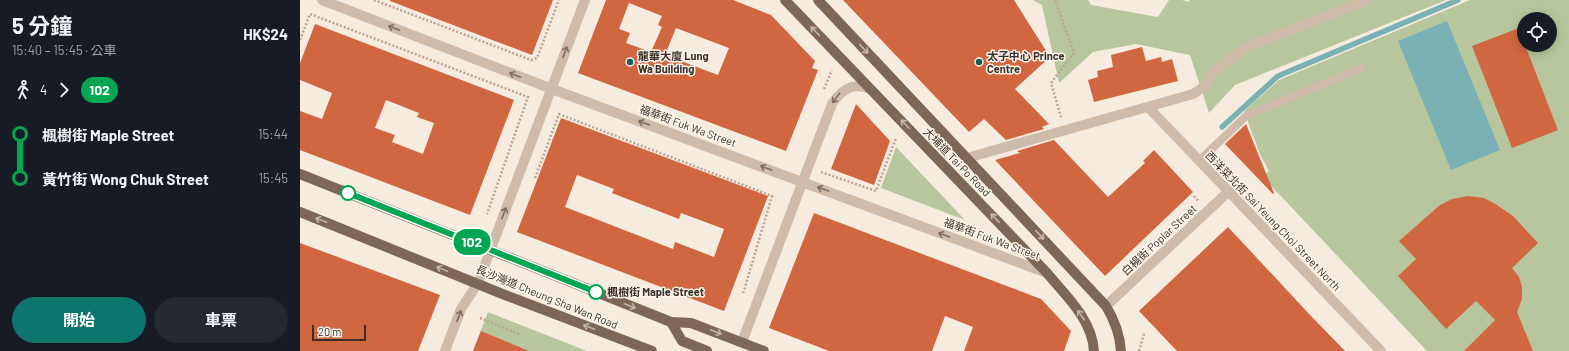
<!DOCTYPE html>
<html lang="zh-TW">
<meta charset="utf-8">
<style>
body{margin:0;font-family:Barlow,"Noto Sans TC",sans-serif;background:#242831;color:#f1f3f6;height:100vh;display:flex;flex-direction:column;font-size:15px;white-space:nowrap}
*{box-sizing:border-box;margin:0}
p{font-size:13px;color:#9ea1a6}
.icon{flex:none;width:22px;height:22px;fill:none;stroke:currentColor;stroke-width:2;stroke-linecap:round;stroke-linejoin:round}
.map{position:relative;flex:1;overflow:hidden}
.panel{display:flex;flex-direction:column;background:#171b24;width:300px}
.panel>*{flex:none}
.badge{padding:0 8px;border-radius:13px;font-size:14px;line-height:26px}
.controls{position:absolute;left:1217px;top:12px;display:grid;gap:8px}
.controls a{display:grid;place-items:center;width:40px;height:40px;border-radius:50%;background:#171b24;box-shadow:0 2px 10px #0003;font-size:20px}
.scale{position:absolute;left:12px;bottom:10px;width:54px;box-sizing:border-box;padding-left:4px;border:2px solid #3b2f29;border-top:0;font-size:11px;line-height:14px;white-space:nowrap;color:#3b2f29;-webkit-text-stroke:3px #fcf5ec;paint-order:stroke}
.map>.badge{position:absolute;translate:-50% -50%;box-shadow:0 0 0 2px #fff}
.legs{display:flex;align-items:center;gap:6px;height:44px;padding:0 12px;font-size:13px}
.legs p{margin-inline-start:auto}
.head{display:flex;align-items:center;justify-content:space-between;height:68px;padding:0 12px}
h1{font-size:22px;font-weight:700;line-height:30px}
.primary-button{display:flex;gap:8px;margin-top:auto;padding:8px 12px}
.primary-button a{flex:1;height:46px;border-radius:24px;background:#0f766e;color:#fff;font-size:16px;font-weight:700;line-height:46px;text-align:center}
.primary-button a+a{background:#242831;color:#f1f3f6}
ul{padding:0 12px;list-style:none}
li{display:flex;align-items:center;gap:14px;height:44px;font-size:15px}
li i{display:grid;place-items:center;width:6px;height:100%;margin:0 5px;background:currentColor}
li i::after{content:'';width:10px;height:10px;margin:-5px;border:3px solid;border-radius:50%;background:#171b24}
li p{margin-inline-start:auto}
li:first-child i{background:linear-gradient(#0000 50%,currentColor 0)}
li:last-child i{background:linear-gradient(currentColor 50%,#0000 0)}
main{display:flex;flex:1;min-height:0}
.map>svg:first-child{display:block}
.green{fill:#b7c69c;fill-rule:evenodd}
.water{fill:#7ab1b5}
.lines{fill:none;stroke-linecap:round;stroke-linejoin:round}
.stream{stroke:#7ab1b5;stroke-width:5.5}
.building{fill:#d16741;fill-rule:evenodd}
.path{stroke:#bba593;stroke-width:2.5;stroke-dasharray:2 2;stroke-linecap:butt}
.service{stroke:#cfbba9;stroke-width:8}
.pedestrian{stroke:#cfbba9;stroke-width:10}
.minor{stroke:#cfbba9;stroke-width:10}
.tertiary{stroke:#cfbba9;stroke-width:10}
.primary{stroke:#7e6759;stroke-width:10}
.oneway{stroke:#7e6e63}
.oneway2{stroke:#c3b5aa}
.line-1-casing{stroke:#fff;stroke-width:9}
.line-1{stroke:#00a651;stroke-width:6}
.poi-dot{fill:#1a5b61;stroke:#fcf5ec;stroke-width:1.5}
.stop-1-dot{fill:#fff;stroke:#00a651;stroke-width:2}
.labels{text-anchor:middle;stroke-width:3;stroke-linejoin:round;paint-order:stroke}
.poi-label{font-size:11px;font-weight:bold;fill:#3b2f29;stroke:#fcf5ec;text-anchor:start}
.street-label{font-size:11px;fill:#3b2f29;stroke:#fcf5ec}
.stop-label{font-size:11px;font-weight:bold;fill:#3b2f29;stroke:#fcf5ec;text-anchor:start}
</style>
<main>
<section class="panel">
<div class="head"><div><h1>5 分鐘</h1><p>15:40 – 15:45 · 公車</p></div><b>HK$24</b></div>
<div class="legs"><svg class="icon" aria-label="walk" viewBox="0 0 24 24"><circle cx="13" cy="4" r="2"/><path d="M13 8l-2 6 4 7M11 14l-3 7M7 12l3-4h3l4 4"/></svg>4<svg class="icon" aria-label="forward" viewBox="0 0 24 24"><path d="M9 5l7 7-7 7"/></svg><b class="badge" style="background:#00a651;color:#fff">102</b></div>
<ul>
<li><i style="color:#00a651"></i><b>楓樹街 Maple Street</b><p>15:44</p></li>
<li><i style="color:#00a651"></i><b>黃竹街 Wong Chuk Street</b><p>15:45</p></li>
</ul>
<div class="primary-button"><a>開始</a><a>車票</a></div>
</section>
<div class="map">
<svg width="1269" height="351" viewBox="0 0 1269 351">
<rect width="100%" height="100%" fill="#f5ebde"/>
<!-- green -->
<g class="green">
<polygon points="733,0 788,0 791,5 858,17 869,0 882,0 889,2 890,0 1146,0 935,85 909,113 890,55 836,44 793,52 759,83 742,5"/>
<path d="M1170,0H1269V351H1127L963,177L969,171L960,154L944,111L979,80ZM1224,19H1250V45H1224Z"/>
<polygon points="596,147 665,220 581,188"/>
<polygon points="188,312 287,351 173,351"/>
</g>
<!-- water -->
<polygon class="water" points="1147,21 1200,150 1151,170 1098,41"/>
<g class="lines">
<!-- stream -->
<polyline class="stream" points="922,127 978,76 1158,0"/>
</g>
<!-- building -->
<g class="building">
<polygon points="90,0 253,0 232,55 90,1"/>
<path d="M306,0H433L471,15L515,61L512,68L518,70L486,151L278,73ZM329,3L362,16L358,25L362,27L351,52L326,43L330,33L319,29ZM376,28L429,48L418,75L365,55Z"/>
<polygon points="543,0 714,0 750,57 715,89 749,124 742,127 744,129 706,140 684,119 669,132"/>
<path d="M15,24L214,100L170,215L0,150V111L22,119L32,93L0,80V63ZM86,100L119,113L117,117L134,123L123,154L92,142L95,135L75,128Z"/>
<polygon points="1219,28 1224,45 1225,45 1258,130 1212,148 1172,46"/>
<polygon points="842,47 846,61 861,57 862,62 872,59 878,81 794,102 788,80 798,77 797,71 813,67 811,55"/>
<polygon points="556,104 590,141 574,185 531,169"/>
<path d="M261,118L468,196L424,311L217,232ZM277,175L314,189L312,193L379,219L381,213L424,229L414,257L375,242L373,249L265,207Z"/>
<polygon points="946,124 974,193 973,194 925,144"/>
<polygon points="754,140 808,197 845,163 843,161 854,150 893,192 805,276 695,160 720,153 717,151"/>
<polygon points="1168,196 1184,198 1197,205 1213,216 1238,243 1212,268 1219,277 1222,287 1222,299 1217,312 1233,351 1164,351 1195,320 1176,301 1146,329 1098,276 1116,259 1099,241 1140,205 1152,199"/>
<polygon points="514,213 741,299 771,331 764,351 664,351 673,327 645,316 632,351 529,351 469,328"/>
<polygon points="928,227 1011,316 1045,351 877,351 839,311"/>
<polygon points="0,243 140,295 118,351 0,351"/>
<polygon points="181,331 229,351 173,351"/>
</g>
<g class="lines">
<!-- path -->
<g class="path">
<polyline points="74,0 231,60 237,58 259,0"/>
<polyline points="755,0 774,53 751,83 761,117"/>
<polyline points="0,40 10,14 228,97 187,214"/>
<polyline points="524,89 532,70"/>
<polyline points="521,172 576,191 596,138"/>
<polyline points="235,178 259,114 472,196 443,294"/>
<polyline points="894,196 899,202"/>
<polyline points="180,318 219,334"/>
<polyline points="839,351 844,334"/>
</g>
<!-- service -->
<polyline class="service" points="899,161 946,116 1062,68"/>
<!-- pedestrian -->
<polyline class="pedestrian" points="667,158 893,94 907,85 913,72 947,47 1068,0"/>
<!-- minor -->
<g class="minor">
<polyline points="22,0 252,89 747,273"/>
<polyline points="848,107 1081,351"/>
<polyline points="806,306 928,192"/>
<path d="M442,342L532,104C542,89 553,82 570,89"/>
</g>
<!-- tertiary -->
<polyline class="tertiary" points="145,351 161,309 178,283 285,0"/>
<!-- primary -->
<g class="primary">
<path d="M485,0L747,273C766,296 792,319 794,351"/>
<path d="M518,0L806,306C815,321 820,334 821,351"/>
<polyline points="0,174 371,322 391,323 464,351"/>
<polyline points="0,212 205,295 352,351"/>
<polyline points="371,322 382,341 407,351"/>
</g>
</g>
<!-- one-way arrows -->
<defs><path id="oneway-shaft" d="M-6 0H5M1.5-3L5.5 0L1.5 3" fill="none" stroke-width="1.6" stroke-linecap="round" stroke-linejoin="round"/></defs>
<g class="oneway">
<use href="#oneway-shaft" transform="translate(94 28) rotate(-159)"/>
<use href="#oneway-shaft" transform="translate(265 52) rotate(-70)"/>
<use href="#oneway-shaft" transform="translate(215 75) rotate(-159)"/>
<use href="#oneway-shaft" transform="translate(536 98) rotate(127)"/>
<use href="#oneway-shaft" transform="translate(344 123) rotate(-160)"/>
<use href="#oneway-shaft" transform="translate(466 168) rotate(-160)"/>
<use href="#oneway-shaft" transform="translate(523 189) rotate(-160)"/>
<use href="#oneway-shaft" transform="translate(204 213) rotate(-69)"/>
<use href="#oneway-shaft" transform="translate(644 235) rotate(-160)"/>
<use href="#oneway-shaft" transform="translate(159 316) rotate(-69)"/>
</g>
<g class="oneway2">
<use href="#oneway-shaft" transform="translate(515 31) rotate(-134)"/>
<use href="#oneway-shaft" transform="translate(564 49) rotate(47)"/>
<use href="#oneway-shaft" transform="translate(605 124) rotate(-134)"/>
<use href="#oneway-shaft" transform="translate(695 218) rotate(-134)"/>
<use href="#oneway-shaft" transform="translate(21 220) rotate(-158)"/>
<use href="#oneway-shaft" transform="translate(740 235) rotate(47)"/>
<use href="#oneway-shaft" transform="translate(142 269) rotate(-158)"/>
<use href="#oneway-shaft" transform="translate(330 306) rotate(22)"/>
<use href="#oneway-shaft" transform="translate(781 315) rotate(-124)"/>
<use href="#oneway-shaft" transform="translate(289 327) rotate(-159)"/>
<use href="#oneway-shaft" transform="translate(416 332) rotate(21)"/>
</g>
<g class="lines">
<defs>
<polyline id="line-1" points="48,193 296,292"/>
</defs>
<!-- line-1 casing -->
<use href="#line-1" class="line-1-casing"/>
<!-- line-1 -->
<use href="#line-1" class="line-1"/>
</g>
<!-- markers -->
<g class="poi-dot">
<circle cx="330" cy="62" r="4"/>
<circle cx="679" cy="62" r="4"/>
</g>
<g class="stop-1-dot">
<circle cx="48" cy="193" r="7"/>
<circle cx="296" cy="292" r="7"/>
</g>
<g class="labels">
<!-- poi labels -->
<g class="poi-label">
<text x="338" y="60">龍華大廈 Lung<tspan x="338" dy="13">Wa Building</tspan></text>
<text x="687" y="60">太子中心 Prince<tspan x="687" dy="13">Centre</tspan></text>
</g>
<!-- street labels -->
<g class="street-label">
<text transform="translate(388 126) rotate(20)" y="4">福華街 Fuk Wa Street</text>
<text transform="translate(657 162) rotate(46)" y="4">大埔道 Tai Po Road</text>
<text transform="translate(973 221) rotate(46)" y="4">西洋菜北街 Sai Yeung Choi Street North</text>
<text transform="translate(692 239) rotate(20)" y="4">福華街 Fuk Wa Street</text>
<text transform="translate(859 240) rotate(-43)" y="4">白楊街 Poplar Street</text>
<text transform="translate(247 297) rotate(22)" y="4">長沙灣道 Cheung Sha Wan Road</text>
</g>
<!-- stop labels -->
<g class="stop-label">
<text x="307" y="296">楓樹街 Maple Street</text>
</g>
</g>
</svg>
<div class="controls">
<a><svg class="icon" aria-label="locate" viewBox="0 0 24 24"><circle cx="12" cy="12" r="6"/><path d="M12 2v4M12 18v4M2 12h4M18 12h4"/></svg></a>
</div>
<div class="scale">20 m</div>
<b class="badge" style="left:172px;top:242px;background:#00a651;color:#fff">102</b>
</div>
</main>
